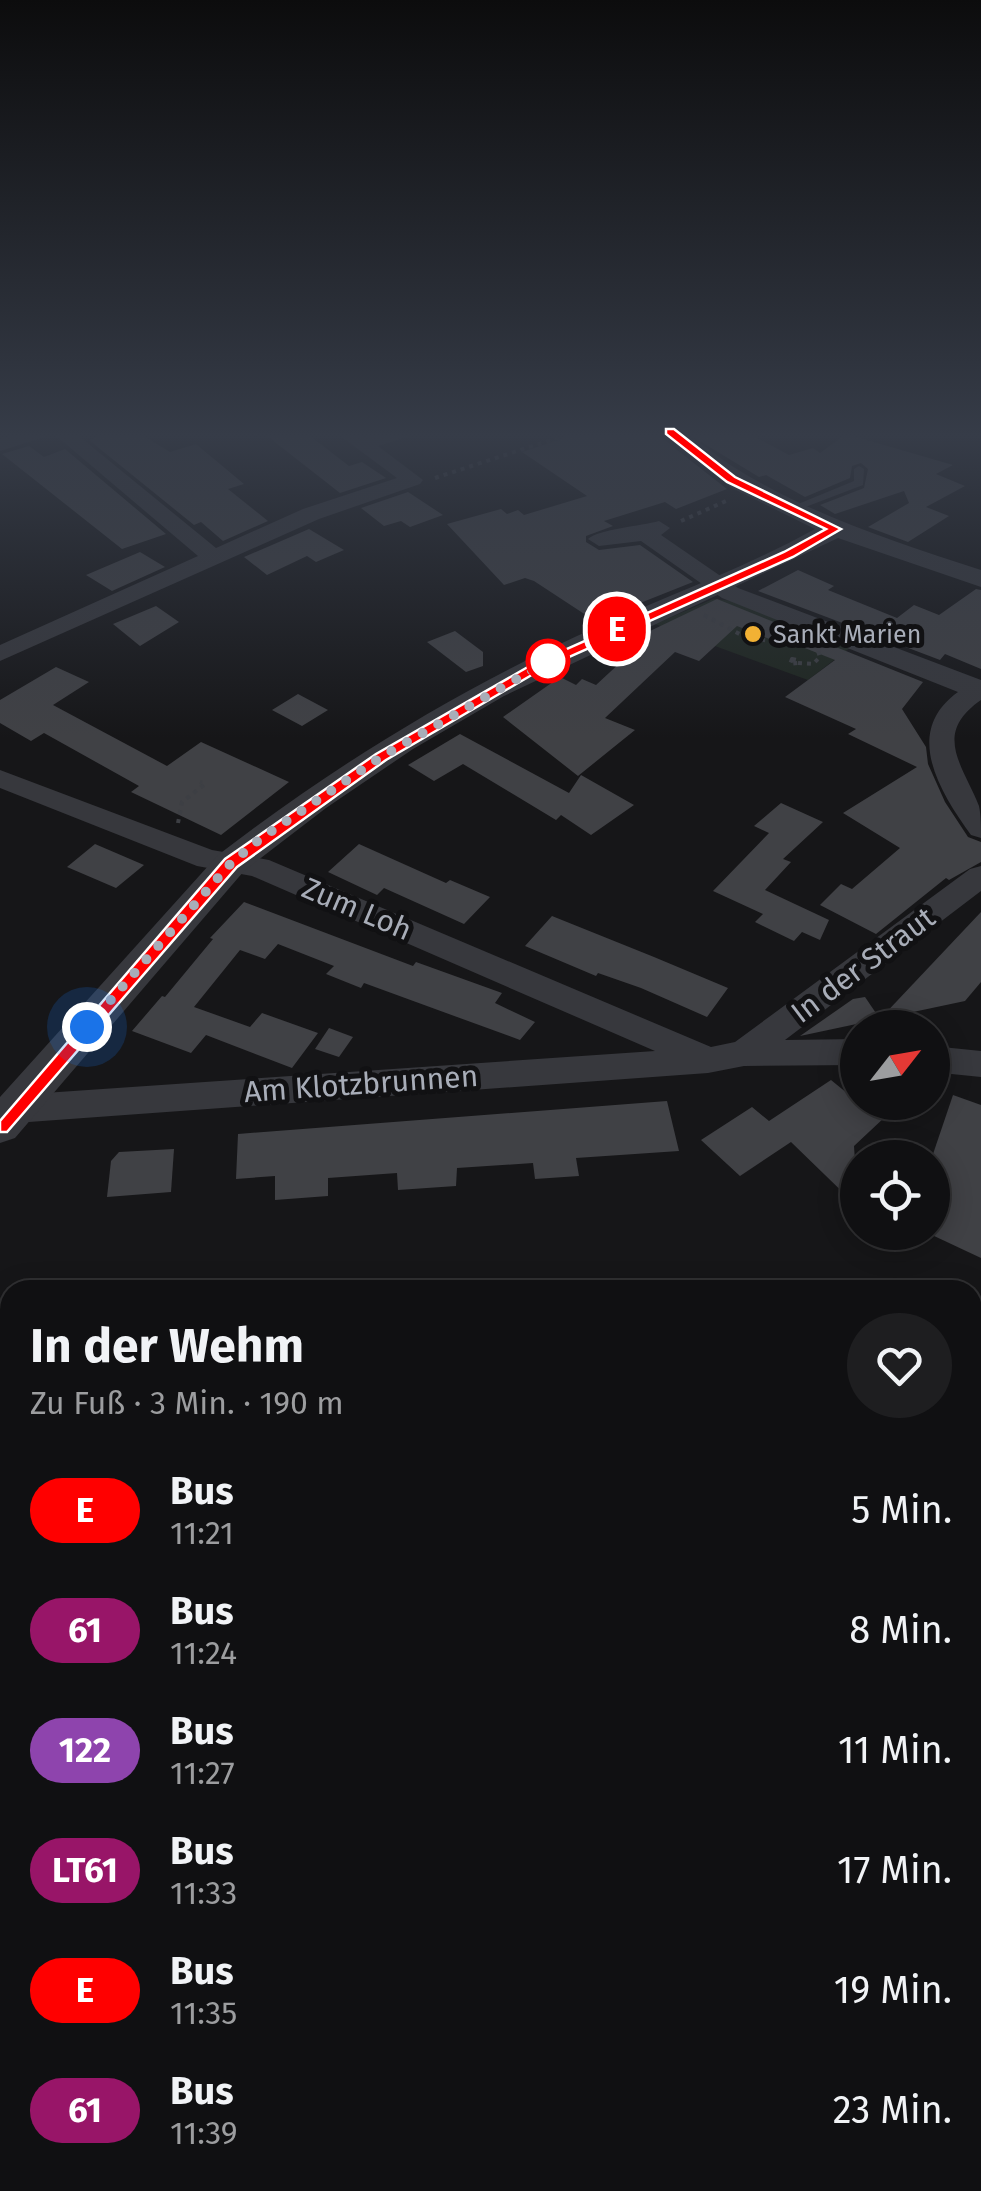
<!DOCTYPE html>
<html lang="de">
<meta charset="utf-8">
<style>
body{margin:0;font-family:"Fira Sans",sans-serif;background:#1e1e20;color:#f1f3f6;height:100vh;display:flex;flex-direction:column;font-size:38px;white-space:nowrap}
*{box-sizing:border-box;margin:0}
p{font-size:32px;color:#9c9d9f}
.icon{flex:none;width:55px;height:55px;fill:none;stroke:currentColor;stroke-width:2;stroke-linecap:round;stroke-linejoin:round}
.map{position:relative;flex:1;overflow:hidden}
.sheet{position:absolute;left:0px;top:1280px;width:982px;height:912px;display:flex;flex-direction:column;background:#101012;border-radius:30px 30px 0 0;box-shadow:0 5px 25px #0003,0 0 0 2px #303032}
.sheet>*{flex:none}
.badge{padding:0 20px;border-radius:32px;font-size:35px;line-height:65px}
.needle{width:65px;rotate:59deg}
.controls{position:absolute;left:840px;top:1010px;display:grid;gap:20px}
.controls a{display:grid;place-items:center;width:110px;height:110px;border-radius:50%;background:#101012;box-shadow:0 5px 25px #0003,0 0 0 2px #303032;font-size:50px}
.you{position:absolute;width:50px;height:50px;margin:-25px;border:8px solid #fff;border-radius:50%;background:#1a73e8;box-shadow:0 0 0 15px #1a73e833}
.map>.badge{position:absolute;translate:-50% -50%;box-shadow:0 0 0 5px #fff}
.round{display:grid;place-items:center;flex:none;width:105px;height:105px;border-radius:52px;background:#1e1e20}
.summary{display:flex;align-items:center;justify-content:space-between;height:170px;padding:0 30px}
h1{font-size:48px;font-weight:700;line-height:75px}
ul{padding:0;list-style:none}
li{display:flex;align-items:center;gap:30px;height:120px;padding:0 30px}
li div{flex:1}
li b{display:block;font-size:38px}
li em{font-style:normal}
li .badge{min-width:110px;font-weight:700;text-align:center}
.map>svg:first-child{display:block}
.green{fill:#1e261f}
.building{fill:#404145}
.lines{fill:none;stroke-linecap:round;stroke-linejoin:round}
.path{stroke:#3d3f44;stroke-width:4;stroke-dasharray:4 5;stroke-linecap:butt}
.service{fill:#37383d;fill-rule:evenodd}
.minor{fill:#37383d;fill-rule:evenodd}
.tertiary{fill:#37383d;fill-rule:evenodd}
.line{fill:#f00;stroke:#fff;stroke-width:2.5}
.walk{stroke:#a8adb8;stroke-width:10;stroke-dasharray:0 18}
.poi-dot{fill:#f2b134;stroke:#111113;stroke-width:4}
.stop-dot{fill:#fff;stroke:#f00;stroke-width:5}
.labels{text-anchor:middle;stroke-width:10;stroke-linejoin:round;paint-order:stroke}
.far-poi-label{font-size:25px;fill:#a8adb8;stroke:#111113;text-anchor:start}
.street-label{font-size:30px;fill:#a8adb8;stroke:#111113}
</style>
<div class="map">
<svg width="981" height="2191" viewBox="0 0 981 2191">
<rect width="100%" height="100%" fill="#161618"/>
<!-- green -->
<polygon class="green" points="713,599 735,601 851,647 808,680 655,624"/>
<!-- building -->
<g class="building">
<polygon points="110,432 144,436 170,452 196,444 244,484 228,489 268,521 223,541 201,522 194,525 89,440"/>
<polygon points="262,432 305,432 349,466 362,462 386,478 340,493"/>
<polygon points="582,432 654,432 727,489 676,509 665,502 604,521 613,526 586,536 586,542 599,550 640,545 693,582 595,621 534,581 525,578 504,585 447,524 501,509 507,514 518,510 524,515 587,496 522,452"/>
<polygon points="685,432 746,432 789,455 813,448 820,453 846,434 953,465 936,474 965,486 926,507 949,516 908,542 868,527 909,503 904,491 835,514 820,505 864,488 868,469 861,463 852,466 850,478 805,497 766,475 759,477"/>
<polygon points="29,446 44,457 65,449 166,534 122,549 2,454"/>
<polygon points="408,492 443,515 410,527 401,521 384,526 361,508"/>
<polygon points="309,529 344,550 316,562 307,556 267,575 244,557"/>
<polygon points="140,552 165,567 112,591 86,575"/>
<polygon points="798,570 834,586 828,590 897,618 914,605 939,615 976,589 981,590 981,669 945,654 940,660 758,591"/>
<polygon points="717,599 923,682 902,709 926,747 928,764 945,802 968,837 981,842 981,862 949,880 946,878 876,934 820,905 841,884 852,889 900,848 843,813 917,767 848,734 856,729 785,697 835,660 777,637 772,640 737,626 699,661 675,652 605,718 635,730 578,776 503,717 560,677 576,685 582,679 596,685 636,648 627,642"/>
<polygon points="156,606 179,622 140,646 113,624"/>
<polygon points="455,631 483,652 483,666 466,672 427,642"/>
<polygon points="56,667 89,682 53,705 167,766 201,742 289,782 221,835 131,792 139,786 44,733 31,741 0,723 0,700"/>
<polygon points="298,694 328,710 302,726 272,710"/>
<polygon points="460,734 569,793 581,775 634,805 591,835 561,815 556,820 463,764 434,781 408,765"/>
<polygon points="781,803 823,822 783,859 791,862 765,890 829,920 820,940 802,932 794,941 755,922 763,914 713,891 769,833 754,826"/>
<polygon points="95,844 144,865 116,888 67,867"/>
<polygon points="359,844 446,883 450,880 490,897 464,924 384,888 377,895 328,872"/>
<polygon points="244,902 413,966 416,962 502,993 495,1003 535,1022 520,1040 364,983 361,988 326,974 334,966 278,944 265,959 240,950 194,1007 250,1027 262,1013 318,1033 292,1068 206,1035 191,1053 132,1031 162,996 165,997 213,939 210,938"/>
<polygon points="981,912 981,982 965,1001 880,1019"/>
<polygon points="552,916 654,957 728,988 707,1017 641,988 598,973 596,976 525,946"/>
<polygon points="865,997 880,1019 800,1036 853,999"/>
<polygon points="329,1028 353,1037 339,1057 315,1049"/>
<polygon points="831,1080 858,1102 901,1102 854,1146 858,1207 791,1142 740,1176 701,1140 752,1107 769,1121"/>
<polygon points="953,1095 981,1105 981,1258 932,1235 932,1157"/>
<polygon points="667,1101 679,1151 576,1158 579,1176 535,1179 533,1163 457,1168 456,1186 398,1190 397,1173 328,1178 328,1196 275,1200 275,1176 236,1179 238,1134"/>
<polygon points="174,1149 171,1192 107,1197 111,1161 119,1152"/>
</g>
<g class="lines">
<!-- path -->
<g class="path">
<polyline points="435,478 575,432"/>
<polyline points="681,521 726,501"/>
<polyline points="704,615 747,638 796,644"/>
<polygon points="792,659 797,660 798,663 790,664"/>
<polyline points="798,663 813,664 820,657 818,651"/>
<polyline points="178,823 182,802 205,784 200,782"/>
</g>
<!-- service -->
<polygon class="service" points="859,466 864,469 863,485 795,511 786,509 854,481 854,469"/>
<!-- minor -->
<g class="minor">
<polygon points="25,432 74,432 216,548 303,509 397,478 335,432 357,432 365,437 383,432 413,432 410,436 378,446 423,480 420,484 319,519 0,661 0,645 198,556 54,434 0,451 0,439"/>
<path d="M659,521L670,528L661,535L738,588L981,680V700C932,734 963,765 979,806C981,815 981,828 981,838L971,835C940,792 902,732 958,692L722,598L641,541L599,546L588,539C599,529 641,526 659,521Z"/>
<polygon points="0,770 212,850 269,860 711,1047 735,1042 970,869 981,866 981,891 785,1040 858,1039 858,1065 744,1066 708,1073 15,1123 0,1114 3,1099 15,1095 655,1051 252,876 197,866 0,788"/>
<polygon points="932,1046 981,1051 981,1077 932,1072"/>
</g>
<!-- tertiary -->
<path class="tertiary" d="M658,432C692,430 704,448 732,466C808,514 895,542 981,570V587L838,538L504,696L413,749L326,808L244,871L15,1138L0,1143V1097L218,855C330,769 449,695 577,636C656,600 739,571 815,529L732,488Z"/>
</g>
<!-- sky -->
<linearGradient id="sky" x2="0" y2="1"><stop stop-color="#0c0c0d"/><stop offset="0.59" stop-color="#363c48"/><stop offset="1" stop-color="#363c48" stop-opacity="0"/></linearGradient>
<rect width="981" height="738" fill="url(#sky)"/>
<!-- line -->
<polygon class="line" points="666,429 674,429 735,477 841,529 793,557 542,669 386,760 237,867 7,1132 0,1132 0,1121 225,859 376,754 533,664 784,552 826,529 727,482 666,434"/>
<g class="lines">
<!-- walk -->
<polyline class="walk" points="87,1027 231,863 260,839 381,757 548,661"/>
</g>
<!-- markers -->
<circle class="poi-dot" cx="753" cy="634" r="10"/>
<circle class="stop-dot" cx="548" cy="661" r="20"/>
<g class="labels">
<!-- far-poi labels -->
<g class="far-poi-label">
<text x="773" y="643">Sankt Marien</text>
</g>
<!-- street labels -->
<g class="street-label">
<text transform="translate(357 909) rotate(23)" y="10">Zum Loh</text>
<text transform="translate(863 965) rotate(-37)" y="10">In der Straut</text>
<text transform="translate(361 1084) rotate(-4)" y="10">Am Klotzbrunnen</text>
</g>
</g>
</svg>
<div class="controls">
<a><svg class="needle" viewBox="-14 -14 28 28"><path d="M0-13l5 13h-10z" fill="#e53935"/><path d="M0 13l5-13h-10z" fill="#9c9d9f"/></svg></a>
<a><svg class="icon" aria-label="locate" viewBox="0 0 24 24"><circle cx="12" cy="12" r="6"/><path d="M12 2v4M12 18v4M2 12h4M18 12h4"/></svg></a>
</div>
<div class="you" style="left:87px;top:1027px"></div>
<b class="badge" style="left:617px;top:629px;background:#f00;color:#fff">E</b>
<section class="sheet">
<div class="summary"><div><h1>In der Wehm</h1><p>Zu Fuß · 3 Min. · 190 m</p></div><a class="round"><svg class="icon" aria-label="heart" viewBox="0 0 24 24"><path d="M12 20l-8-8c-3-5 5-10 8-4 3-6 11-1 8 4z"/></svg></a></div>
<ul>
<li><span class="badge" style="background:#f00;color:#fff">E</span><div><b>Bus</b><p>11:21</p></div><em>5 Min.</em></li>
<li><span class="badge" style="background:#981568;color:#fff">61</span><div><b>Bus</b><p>11:24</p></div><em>8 Min.</em></li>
<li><span class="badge" style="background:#8e44ad;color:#fff">122</span><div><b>Bus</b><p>11:27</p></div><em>11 Min.</em></li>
<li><span class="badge" style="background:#981568;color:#fff">LT61</span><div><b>Bus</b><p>11:33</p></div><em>17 Min.</em></li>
<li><span class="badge" style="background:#f00;color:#fff">E</span><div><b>Bus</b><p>11:35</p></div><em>19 Min.</em></li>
<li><span class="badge" style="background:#981568;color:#fff">61</span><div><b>Bus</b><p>11:39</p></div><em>23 Min.</em></li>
</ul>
</section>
</div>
